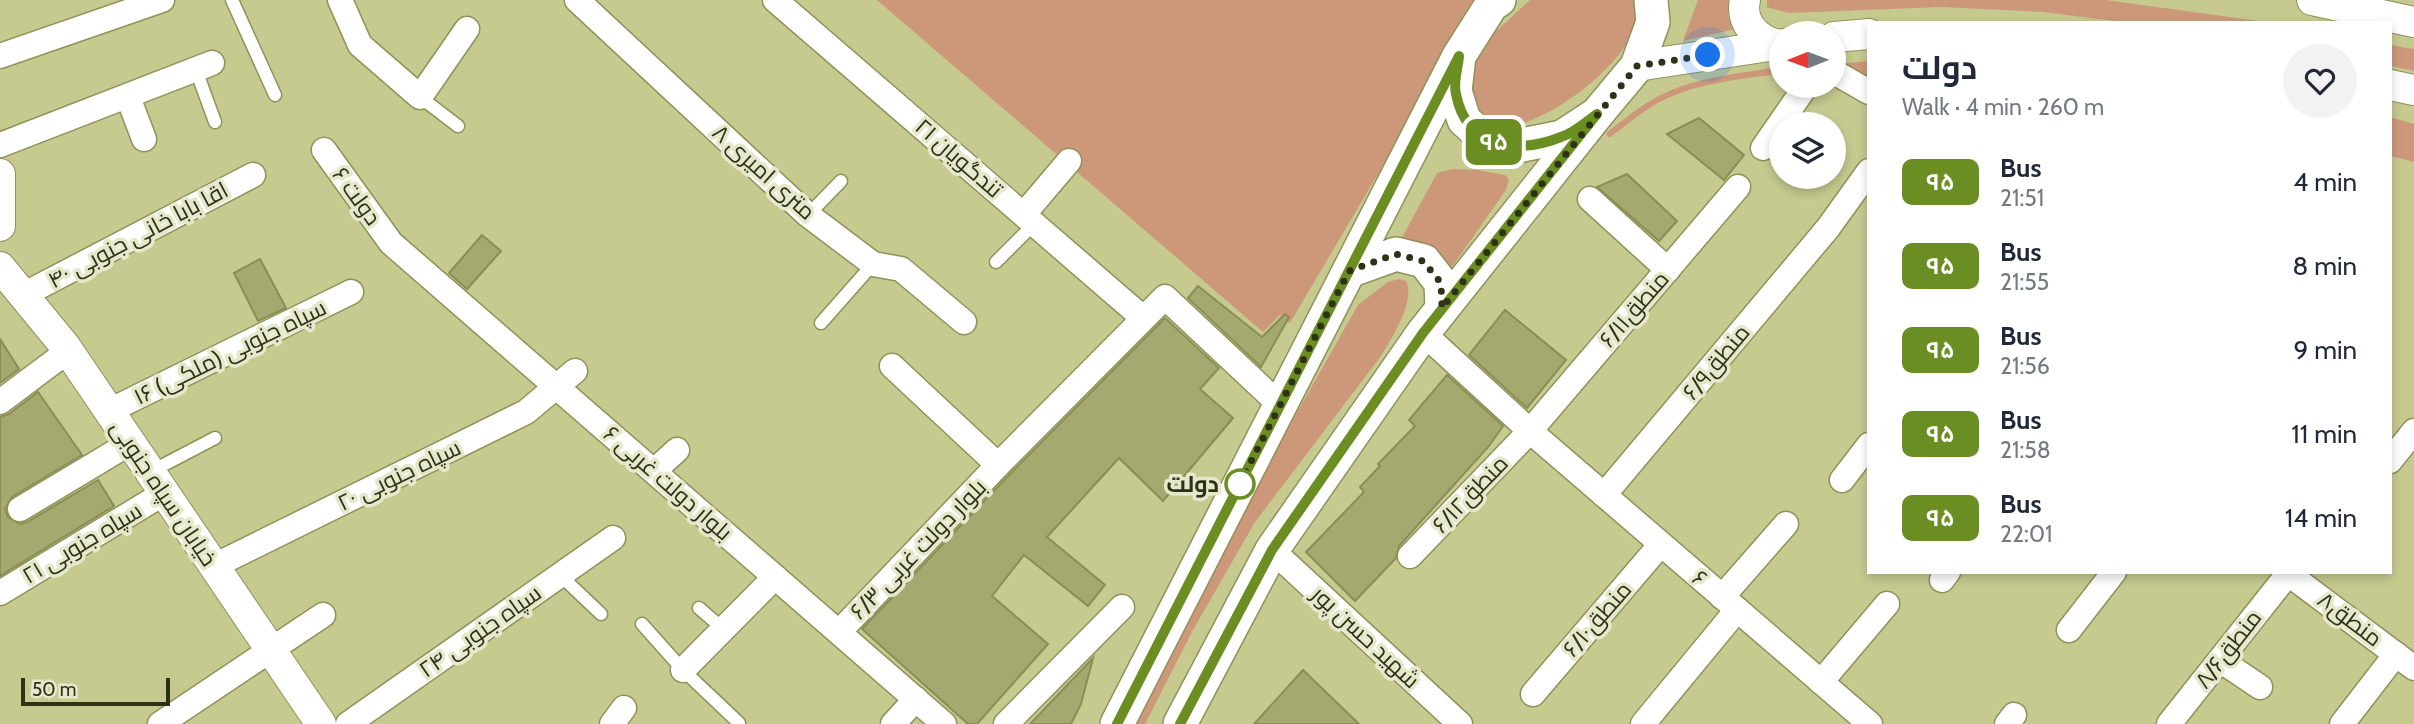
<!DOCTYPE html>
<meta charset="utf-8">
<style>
body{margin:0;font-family:Cabin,Cairo,sans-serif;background:#f2f2f3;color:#1f2937;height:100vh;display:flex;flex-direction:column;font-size:26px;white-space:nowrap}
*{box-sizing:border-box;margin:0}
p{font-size:23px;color:#747a83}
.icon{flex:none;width:38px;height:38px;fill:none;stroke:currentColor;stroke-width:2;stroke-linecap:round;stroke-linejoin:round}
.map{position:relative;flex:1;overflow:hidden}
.panel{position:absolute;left:1867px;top:21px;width:525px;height:553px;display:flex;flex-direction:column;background:#fff;border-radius:0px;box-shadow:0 4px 10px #0003}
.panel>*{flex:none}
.badge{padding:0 14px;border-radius:10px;font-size:24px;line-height:46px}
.needle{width:46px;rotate:269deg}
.controls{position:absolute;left:1769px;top:21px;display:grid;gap:14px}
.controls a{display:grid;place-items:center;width:77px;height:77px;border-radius:50%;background:#fff;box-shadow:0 4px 10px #0003;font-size:35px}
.scale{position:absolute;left:21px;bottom:18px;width:149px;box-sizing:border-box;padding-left:7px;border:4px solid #2e3018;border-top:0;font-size:19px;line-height:24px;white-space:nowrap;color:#2e3018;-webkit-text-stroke:5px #e5e8ca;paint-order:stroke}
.you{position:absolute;width:35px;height:35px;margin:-18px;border:5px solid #fff;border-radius:50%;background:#1a73e8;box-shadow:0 0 0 10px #1a73e833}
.map>.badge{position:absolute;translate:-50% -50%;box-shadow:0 0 0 4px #fff}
.round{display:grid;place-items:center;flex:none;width:74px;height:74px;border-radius:37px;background:#f2f2f3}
.overview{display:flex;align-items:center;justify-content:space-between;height:119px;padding:0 35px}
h1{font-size:33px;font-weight:700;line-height:52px}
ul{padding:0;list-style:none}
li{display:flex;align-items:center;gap:21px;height:84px;padding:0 35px}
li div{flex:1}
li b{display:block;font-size:26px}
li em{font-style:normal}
li .badge{min-width:77px;font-weight:700;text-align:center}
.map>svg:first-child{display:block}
.green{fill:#cd987a}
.building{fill:#a5a96f;stroke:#8a8e55;stroke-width:2}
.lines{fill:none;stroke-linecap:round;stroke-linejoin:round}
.service-casing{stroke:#8f9259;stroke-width:15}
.minor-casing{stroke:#8f9259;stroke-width:27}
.tertiary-casing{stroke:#8f9259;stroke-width:32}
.secondary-casing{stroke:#8f9259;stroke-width:36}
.service{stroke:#fff;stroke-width:12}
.minor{stroke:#fff;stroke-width:24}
.tertiary{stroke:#fff;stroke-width:30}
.secondary{stroke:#fff;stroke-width:33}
.line-casing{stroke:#fff;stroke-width:16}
.line{stroke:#6b8e23;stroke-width:10}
.walk{stroke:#2e3018;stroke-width:7;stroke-dasharray:0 12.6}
.stop-dot{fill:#fff;stroke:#6b8e23;stroke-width:3.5}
.labels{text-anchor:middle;stroke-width:7;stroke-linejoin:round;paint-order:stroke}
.street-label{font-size:23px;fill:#2e3018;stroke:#e5e8ca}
.stop-label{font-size:23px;font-weight:bold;fill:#2e3018;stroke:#e5e8ca;text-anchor:end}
</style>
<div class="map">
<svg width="2414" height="724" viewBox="0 0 2414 724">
<rect width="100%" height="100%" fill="#c6ca8f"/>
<!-- green -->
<g class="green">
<polygon points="877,0 1488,0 1408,123 1290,323 1280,315 1263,332"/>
<path d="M1530,0H1639C1647,51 1557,118 1512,126C1500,128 1491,125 1481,119L1463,74L1492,35Z"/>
<polygon points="1698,0 1732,0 1740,28 1683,41"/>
<polygon points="1767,0 2106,0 2273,23 2132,23 2042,12 1941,7 1788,13 1767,7"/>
<polygon points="2390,45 2414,49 2414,71 2391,66"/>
<polygon points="1869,61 1869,81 1838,64"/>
<path d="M1781,66L1779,74C1739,79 1688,84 1653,106C1638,115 1624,127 1609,138L1606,133C1626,118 1645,101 1669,91C1704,76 1745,73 1781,66Z"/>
<polygon points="2390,117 2414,124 2414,162 2391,156"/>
<polygon points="1452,169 1478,170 1505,175 1509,179 1506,190 1447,274 1398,245 1437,173"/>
<path d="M1399,279L1406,281C1416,301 1391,339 1381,356L1255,522L1193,630L1145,724H1120L1358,305L1388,282Z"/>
</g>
<!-- building -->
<g class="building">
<polygon points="1699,118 1744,155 1724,180 1667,134"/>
<polygon points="1627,174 1677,221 1659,241 1597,187"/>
<polygon points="482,235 501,251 467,289 449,273"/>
<polygon points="260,259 286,308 258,321 234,273"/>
<polygon points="1198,286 1262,337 1285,314 1289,317 1261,367 1188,298"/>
<polygon points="1505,310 1566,360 1527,408 1469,355"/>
<polygon points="1165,318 1219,368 1200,389 1233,418 1163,501 1119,458 1047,537 1105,585 1088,606 1024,555 992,596 1048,644 977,724 968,724 862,629 1009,475"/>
<polygon points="0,339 19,369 0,383"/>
<polygon points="1447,375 1503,426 1489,446 1399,546 1396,558 1355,601 1306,552 1364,492 1360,487 1380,466 1378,464 1415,426 1409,420"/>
<polygon points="38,392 82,455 12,497 5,509 8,517 20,524 27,522 98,480 114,506 0,576 0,417 9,414"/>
<polygon points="1093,658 1081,704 1071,724 1030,724"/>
<polygon points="1303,670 1359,724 1254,724"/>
</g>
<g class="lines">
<defs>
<g id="service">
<polyline points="232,0 275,95"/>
<polyline points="196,70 215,122"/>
<polyline points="420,97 458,126"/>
<polyline points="808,215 841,181"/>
<polyline points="996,262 1035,223"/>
<polyline points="821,323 873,264"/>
<polyline points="150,472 215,438"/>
<polyline points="560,575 601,614"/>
<polyline points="699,608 722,628"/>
<polyline points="642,624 683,670 739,723"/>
</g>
<g id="minor">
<polyline points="340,0 360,45 420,97 467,29"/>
<polyline points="577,0 808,215 873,264 901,269 964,322"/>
<polyline points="775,0 1143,318"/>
<polyline points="0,56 162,0"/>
<polyline points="1834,72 1869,92"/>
<polyline points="128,97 144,139"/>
<polyline points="0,145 212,63"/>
<polyline points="1763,148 1806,86"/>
<polyline points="324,150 391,243 944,724"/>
<polyline points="1590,199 1668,270"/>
<polyline points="1024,214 1069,161"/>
<polyline points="23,295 253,175"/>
<polyline points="1423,333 1530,431 1870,724"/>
<polyline points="892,366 998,465"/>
<polyline points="0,402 68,351"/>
<polyline points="109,411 351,292"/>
<polyline points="2390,461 2414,431"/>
<polyline points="654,471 677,450"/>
<polyline points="1842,480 1869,445"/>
<polyline points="1604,495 1828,228 1869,171"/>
<polyline points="20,509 130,443"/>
<polyline points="1272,550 1460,724"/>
<polyline points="1410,556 1530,431 1738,187"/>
<polyline points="214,566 526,412 575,371"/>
<polyline points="2286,572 2414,668"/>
<polyline points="1942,580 1948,572"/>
<polyline points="0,593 164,493"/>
<polyline points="1722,597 1786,524"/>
<polyline points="2069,630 2114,572"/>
<polyline points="839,632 998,465 1165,297 1280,405"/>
<polyline points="2220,660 2260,687"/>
<polyline points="683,670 775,577"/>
<polyline points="1821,682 1887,604"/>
<polyline points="1533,694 1661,544"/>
<polyline points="160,724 323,615"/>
<polyline points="348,724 613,538"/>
<polyline points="612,724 624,708"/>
<polyline points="893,724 916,699"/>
<polyline points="1006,724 1122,607"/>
<polyline points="1643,724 1737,610"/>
<polyline points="2007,724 2014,715"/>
<polyline points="2169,724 2288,574"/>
<polyline points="2342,724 2396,654"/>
</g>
<g id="tertiary">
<path d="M1745,0C1740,23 1757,40 1778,45"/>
<polyline points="2312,0 2414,22"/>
<polyline points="1834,37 1869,34"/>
<polyline points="1637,66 1782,44"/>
<polyline points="2390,85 2414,90"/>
<polyline points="0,174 0,226"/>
<polyline points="0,267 65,346 321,724"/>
</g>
<g id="secondary">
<polyline points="1499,0 1492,4 1459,56 1455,91 1464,120 1485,139 1512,147 1562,137 1597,114 1637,66 1653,22 1651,0"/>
<polyline points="1349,271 1396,254 1424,261 1441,283 1442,308"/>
<polyline points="1117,724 1459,56"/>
<polyline points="1180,724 1272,550 1423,333 1597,114"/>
</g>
</defs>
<!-- service casing -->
<use href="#service" class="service-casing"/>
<!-- minor casing -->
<use href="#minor" class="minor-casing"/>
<!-- tertiary casing -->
<use href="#tertiary" class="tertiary-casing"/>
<!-- secondary casing -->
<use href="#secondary" class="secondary-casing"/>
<!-- service -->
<use href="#service" class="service"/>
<!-- minor -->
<use href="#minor" class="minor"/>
<!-- tertiary -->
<use href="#tertiary" class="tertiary"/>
<!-- secondary -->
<use href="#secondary" class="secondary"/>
</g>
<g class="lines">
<defs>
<path id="line" d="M1117,724L1459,56C1458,68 1453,82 1456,94C1466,147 1516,155 1561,137C1574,133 1586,122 1597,114L1423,333L1272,550L1180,724"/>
</defs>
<!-- line casing -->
<use href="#line" class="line-casing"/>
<!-- line -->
<use href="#line" class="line"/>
<!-- walk -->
<polyline class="walk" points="1240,484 1237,489 1349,271 1396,254 1423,261 1441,283 1442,308 1637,66 1708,55"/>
</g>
<!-- markers -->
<circle class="stop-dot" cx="1240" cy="484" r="14"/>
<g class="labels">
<!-- street labels -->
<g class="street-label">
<text transform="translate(959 158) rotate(41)" y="8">۲۱ تندگویان</text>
<text transform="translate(764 172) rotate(42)" y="8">۸ متری امیری</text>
<text transform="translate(357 196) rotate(54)" y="8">۶ دولت</text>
<text transform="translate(138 235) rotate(-28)" y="8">۴۰ اقا بابا خانی جنوبی</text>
<text transform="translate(1634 309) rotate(-49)" y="8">منطق۶/۱۱</text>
<text transform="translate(230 352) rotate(-26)" y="8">۱۶ سپاه جنوبی (ملکی)</text>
<text transform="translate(1716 362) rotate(-50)" y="8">منطق۶/۹</text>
<text transform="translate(399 475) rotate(-26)" y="8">۲۰ سپاه جنوبی</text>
<text transform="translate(668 483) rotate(41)" y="8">بلوار دولت غربی ۶</text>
<text transform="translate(164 493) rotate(56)" y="8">خیابان سپاه جنوبی</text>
<text transform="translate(1470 494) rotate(-46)" y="8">منطق۶/۱۲</text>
<text transform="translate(82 543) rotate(-31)" y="8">۲۱ سپاه جنوبی</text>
<text transform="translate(918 549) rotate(-46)" y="8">بلوار دولت غربی ۶/۳</text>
<text transform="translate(1700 578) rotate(41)" y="8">۶</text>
<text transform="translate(1597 619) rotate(-49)" y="8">منطق۶/۱۰</text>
<text transform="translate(2350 619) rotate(37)" y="8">منطق۸</text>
<text transform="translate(480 631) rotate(-35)" y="8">۲۴ سپاه جنوبی</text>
<text transform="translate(1366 637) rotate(43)" y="8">شهید حسن پور</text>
<text transform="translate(2228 649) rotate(-52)" y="8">منطق۸/۶</text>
</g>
<!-- stop labels -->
<g class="stop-label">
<text x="1219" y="492">دولت</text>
</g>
</g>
</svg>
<div class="controls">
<a><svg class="needle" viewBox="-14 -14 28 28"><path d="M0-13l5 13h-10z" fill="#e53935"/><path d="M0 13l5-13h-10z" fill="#747a83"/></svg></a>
<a><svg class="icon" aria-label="layers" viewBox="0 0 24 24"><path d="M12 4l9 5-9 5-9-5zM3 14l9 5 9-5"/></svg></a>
</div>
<div class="scale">50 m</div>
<div class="you" style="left:1708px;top:55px"></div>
<b class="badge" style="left:1494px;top:142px;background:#6b8e23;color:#fff">۹۵</b>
<section class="panel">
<div class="overview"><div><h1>دولت</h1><p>Walk · 4 min · 260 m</p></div><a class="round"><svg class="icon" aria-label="heart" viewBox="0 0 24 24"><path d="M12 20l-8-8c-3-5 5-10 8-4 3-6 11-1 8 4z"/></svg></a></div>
<ul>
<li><span class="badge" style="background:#6b8e23;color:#fff">۹۵</span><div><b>Bus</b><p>21:51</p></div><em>4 min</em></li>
<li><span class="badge" style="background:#6b8e23;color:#fff">۹۵</span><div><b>Bus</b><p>21:55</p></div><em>8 min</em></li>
<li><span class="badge" style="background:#6b8e23;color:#fff">۹۵</span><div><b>Bus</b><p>21:56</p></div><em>9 min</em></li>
<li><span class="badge" style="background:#6b8e23;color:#fff">۹۵</span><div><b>Bus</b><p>21:58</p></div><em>11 min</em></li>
<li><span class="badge" style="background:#6b8e23;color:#fff">۹۵</span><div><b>Bus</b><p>22:01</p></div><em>14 min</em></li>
</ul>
</section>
</div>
